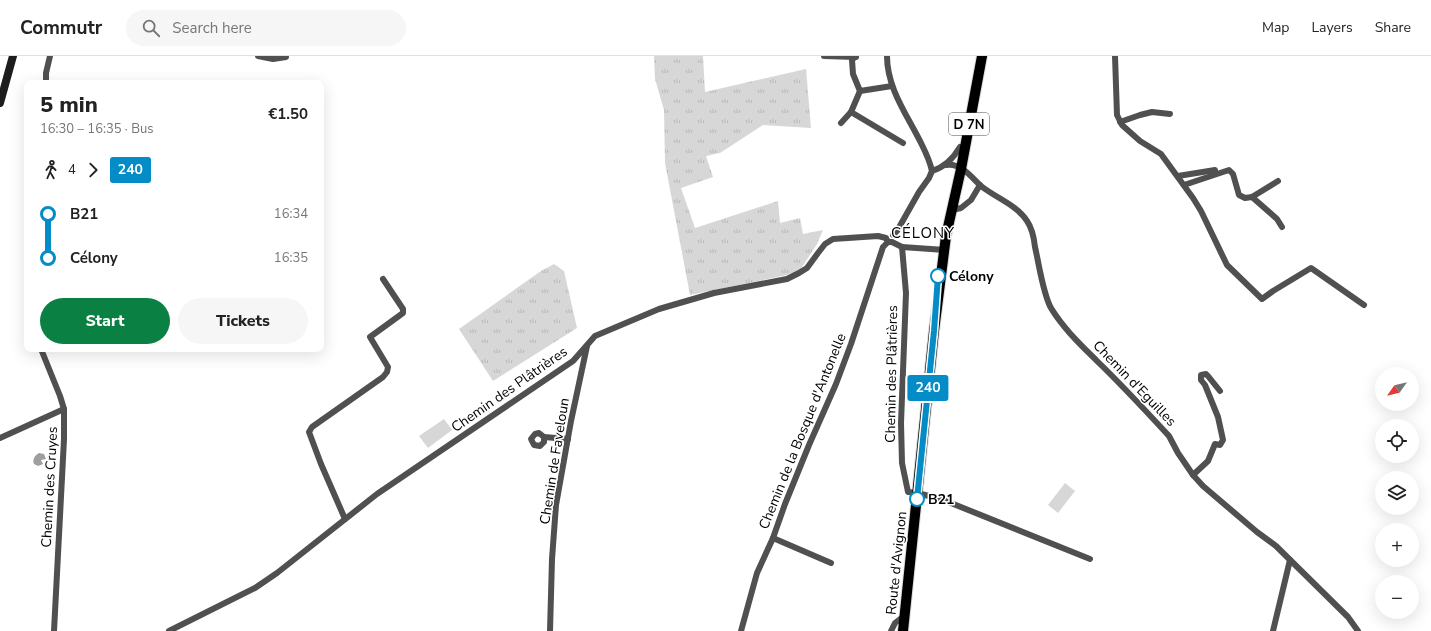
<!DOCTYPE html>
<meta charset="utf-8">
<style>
body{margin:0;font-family:"Nunito Sans",sans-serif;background:#f6f6f6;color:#222;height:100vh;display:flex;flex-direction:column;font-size:15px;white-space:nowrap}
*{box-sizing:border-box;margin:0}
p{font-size:13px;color:#767676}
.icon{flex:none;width:22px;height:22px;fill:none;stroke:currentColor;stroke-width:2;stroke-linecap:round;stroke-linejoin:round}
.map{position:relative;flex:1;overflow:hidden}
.side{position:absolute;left:24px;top:24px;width:300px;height:272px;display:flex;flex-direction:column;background:#fff;border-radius:8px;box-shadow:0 4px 16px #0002}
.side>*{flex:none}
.badge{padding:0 8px;border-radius:3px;font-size:14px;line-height:26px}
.needle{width:26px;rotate:236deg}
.controls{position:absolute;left:1375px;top:311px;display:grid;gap:8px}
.controls a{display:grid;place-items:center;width:44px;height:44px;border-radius:50%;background:#fff;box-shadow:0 4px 16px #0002;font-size:20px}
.map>.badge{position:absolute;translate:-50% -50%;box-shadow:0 0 0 2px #fff}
.legs{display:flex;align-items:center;gap:6px;height:44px;padding:0 16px;font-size:13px}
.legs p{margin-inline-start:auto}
.overview{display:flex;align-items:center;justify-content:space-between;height:68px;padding:0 16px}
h1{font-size:22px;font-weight:800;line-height:30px}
.action{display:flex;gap:8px;margin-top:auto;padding:8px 16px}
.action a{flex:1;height:46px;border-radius:24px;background:#0b8043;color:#fff;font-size:16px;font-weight:800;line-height:46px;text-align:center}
.action a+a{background:#f6f6f6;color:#222}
ul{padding:0 16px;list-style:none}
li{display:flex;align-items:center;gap:14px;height:44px;font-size:15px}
li i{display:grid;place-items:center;width:6px;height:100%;margin:0 5px;background:currentColor}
li i::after{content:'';width:10px;height:10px;margin:-5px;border:3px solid;border-radius:50%;background:#fff}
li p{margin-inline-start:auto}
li:first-child i{background:linear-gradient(#0000 50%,currentColor 0)}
li:last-child i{background:linear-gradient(currentColor 50%,#0000 0)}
header{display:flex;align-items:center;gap:24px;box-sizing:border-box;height:56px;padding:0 20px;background:#fff;border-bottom:1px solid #e0e0e0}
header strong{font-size:19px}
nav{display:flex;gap:22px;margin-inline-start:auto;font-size:14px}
.search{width:280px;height:36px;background:#f6f6f6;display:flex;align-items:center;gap:10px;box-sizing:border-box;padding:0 14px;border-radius:22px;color:#767676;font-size:15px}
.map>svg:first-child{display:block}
.grass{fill:url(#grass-tufts)}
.garden{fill:#d7d7d7}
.water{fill:#9e9e9e}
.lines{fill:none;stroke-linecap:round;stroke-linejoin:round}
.primary-casing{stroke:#dbdbdb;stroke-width:12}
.street{stroke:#505050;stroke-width:6}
.secondary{stroke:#1d1d1d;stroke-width:8}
.primary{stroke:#000;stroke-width:10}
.line-1-casing{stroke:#fff;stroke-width:9}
.line-1{stroke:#038cc5;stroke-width:6}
.stop-1-dot{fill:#fff;stroke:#038cc5;stroke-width:2}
.labels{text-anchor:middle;stroke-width:3;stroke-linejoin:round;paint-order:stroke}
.shield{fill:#fff;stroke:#4c4c4c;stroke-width:1}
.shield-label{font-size:13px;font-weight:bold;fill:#000}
.stop-label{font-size:14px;font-weight:bold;fill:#000;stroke:#fff;text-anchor:start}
.street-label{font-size:14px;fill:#000;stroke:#fff}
.neighbourhood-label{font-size:15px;letter-spacing:1px;fill:#000;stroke:#fff}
</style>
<header>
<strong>Commutr</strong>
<div class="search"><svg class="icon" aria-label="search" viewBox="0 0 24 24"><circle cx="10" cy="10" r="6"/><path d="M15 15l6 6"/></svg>Search here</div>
<nav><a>Map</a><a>Layers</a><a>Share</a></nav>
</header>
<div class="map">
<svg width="1431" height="575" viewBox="0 0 1431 575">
<defs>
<pattern id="grass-tufts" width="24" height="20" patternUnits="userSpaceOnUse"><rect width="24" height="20" fill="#d7d7d7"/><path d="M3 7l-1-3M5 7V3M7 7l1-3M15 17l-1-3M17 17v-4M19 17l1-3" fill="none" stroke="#b7b7b7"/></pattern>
</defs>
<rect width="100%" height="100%" fill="#fff"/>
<!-- grass -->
<g class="grass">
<polygon points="654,0 703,0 705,36 806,13 811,72 763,69 720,97 706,100 713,121 681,132 695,172 778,145 780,167 800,162 803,178 823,174 817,188 804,208 799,215 787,219 690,239 665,107 664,54 655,23"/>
<polygon points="554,208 564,215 577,272 493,325 459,273 541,215"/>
</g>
<!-- garden -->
<g class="garden">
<polygon points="444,363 452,374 428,392 419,380"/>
<polygon points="1065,427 1075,435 1058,457 1048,449"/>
</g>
<!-- water -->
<path class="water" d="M39,397L44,398L46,403L41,404L43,408L38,410L34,408C32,404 35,399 39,397Z"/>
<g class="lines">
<defs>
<polyline id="primary" points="903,575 934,275 946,180 961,113 982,0"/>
</defs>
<!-- primary casing -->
<use href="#primary" class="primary-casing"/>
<!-- street -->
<g class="street">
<polyline points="258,0 273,3 286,1"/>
<polyline points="824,0 856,1"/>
<polyline points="856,0 852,4 853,18 860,35"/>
<path d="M887,0C887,33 908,60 922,89C926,97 930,106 932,115"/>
<polyline points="1115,0 1117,59 1122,69 1140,85 1161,98 1193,142 1201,155 1227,209 1262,243 1273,235 1311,212 1364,249"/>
<polyline points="46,27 46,17 50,0"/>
<polyline points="851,56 903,87"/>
<polyline points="1120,66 1140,59 1152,56 1170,58"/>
<polyline points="841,67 851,56 860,35 892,30"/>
<path d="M946,109C961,106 972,122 981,130C996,142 1017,149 1027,165C1032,172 1034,182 1035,191C1039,208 1043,238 1051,252C1063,272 1081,289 1097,305C1122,329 1145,354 1169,380L1178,397L1193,419L1203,430L1257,476L1276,490L1348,561L1358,575"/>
<path d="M932,115C945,111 953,103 960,91"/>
<polyline points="1178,120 1215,114"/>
<polyline points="1184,129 1229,114 1233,118 1239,139 1245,142 1252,141 1278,125"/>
<polyline points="1252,141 1277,163 1282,171"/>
<polyline points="952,154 961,152 971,144 980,129"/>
<polyline points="893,179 897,175 919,136 929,122 932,115"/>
<polyline points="887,184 889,186 892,186 902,191 945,194"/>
<polyline points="902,191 906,237 901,367 902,407 908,436 917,437 941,443 1090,503"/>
<polyline points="41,293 60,340 64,353 64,383 54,575"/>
<polygon points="539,377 544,381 544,386 540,390 534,389 531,383 535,378"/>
<polyline points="544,381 568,383"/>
<polyline points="0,382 64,353"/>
<polyline points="1193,419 1208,405 1215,388 1220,389 1223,384 1218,361 1205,329 1201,324 1201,319 1206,318 1208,320 1220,335"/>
<polyline points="345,463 321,408 309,376 312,371 383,321 387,316 388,311 370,281 403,257 403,253 383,223"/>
<polyline points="773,482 831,507"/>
<polyline points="169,575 255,532 277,517 377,438 573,305 595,280 659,253 714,237 787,223 799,217 807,212 818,197 825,188 833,183 878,180 886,182"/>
<polyline points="550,575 552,503 556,449 571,365 587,290"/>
<polyline points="741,575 757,517 773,482 785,448 809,389 836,328 851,288 883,191 888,186"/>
<polyline points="891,575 895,567 904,560"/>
<polyline points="1273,575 1290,504"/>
</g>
<!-- secondary -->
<polyline class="secondary" points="0,47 13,0"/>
<!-- primary -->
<use href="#primary" class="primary"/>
</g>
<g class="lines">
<defs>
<polyline id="line-1" points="917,443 934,275 938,220"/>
</defs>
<!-- line-1 casing -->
<use href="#line-1" class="line-1-casing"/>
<!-- line-1 -->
<use href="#line-1" class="line-1"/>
</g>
<!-- markers -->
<g class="stop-1-dot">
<circle cx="938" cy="220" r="7"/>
<circle cx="917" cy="443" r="7"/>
</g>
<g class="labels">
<!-- shield labels -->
<rect class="shield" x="949" y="57" width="40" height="22" rx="3"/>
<g class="shield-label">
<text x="969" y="73">D 7N</text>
</g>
<!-- stop labels -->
<g class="stop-label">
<text x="949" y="225">Célony</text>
<text x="928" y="448">B21</text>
</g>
<!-- street labels -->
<g class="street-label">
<text transform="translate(891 318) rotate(-89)" y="5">Chemin des Plâtrières</text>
<text transform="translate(1135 327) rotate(46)" y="5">Chemin d'Eguilles</text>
<text transform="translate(509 333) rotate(-35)" y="5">Chemin des Plâtrières</text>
<text transform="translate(802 375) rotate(-68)" y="5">Chemin de la Bosque d'Antonelle</text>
<text transform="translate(554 405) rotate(-81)" y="5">Chemin de Faveloun</text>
<text transform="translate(49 431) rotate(-87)" y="5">Chemin des Cruyes</text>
<text transform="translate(896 507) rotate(-84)" y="5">Route d'Avignon</text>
</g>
<!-- neighbourhood labels -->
<g class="neighbourhood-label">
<text x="923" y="182">CÉLONY</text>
</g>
</g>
</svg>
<div class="controls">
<a><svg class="needle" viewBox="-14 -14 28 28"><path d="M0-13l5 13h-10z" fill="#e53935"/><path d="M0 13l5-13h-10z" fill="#767676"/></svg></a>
<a><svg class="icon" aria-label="locate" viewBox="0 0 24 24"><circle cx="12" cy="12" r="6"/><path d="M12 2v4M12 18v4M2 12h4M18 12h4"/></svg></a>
<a><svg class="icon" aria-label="layers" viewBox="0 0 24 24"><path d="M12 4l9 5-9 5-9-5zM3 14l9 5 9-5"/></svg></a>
<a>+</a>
<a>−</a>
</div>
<b class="badge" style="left:928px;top:332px;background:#038cc5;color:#fff">240</b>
<section class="side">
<div class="overview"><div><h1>5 min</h1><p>16:30 – 16:35 · Bus</p></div><b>€1.50</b></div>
<div class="legs"><svg class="icon" aria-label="walk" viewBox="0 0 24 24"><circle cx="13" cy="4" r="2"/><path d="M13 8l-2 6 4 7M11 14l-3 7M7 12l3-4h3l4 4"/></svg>4<svg class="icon" aria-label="forward" viewBox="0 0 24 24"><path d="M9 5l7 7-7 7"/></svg><b class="badge" style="background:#038cc5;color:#fff">240</b></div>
<ul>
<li><i style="color:#038cc5"></i><b>B21</b><p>16:34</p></li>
<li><i style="color:#038cc5"></i><b>Célony</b><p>16:35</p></li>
</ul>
<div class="action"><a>Start</a><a>Tickets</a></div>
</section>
</div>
